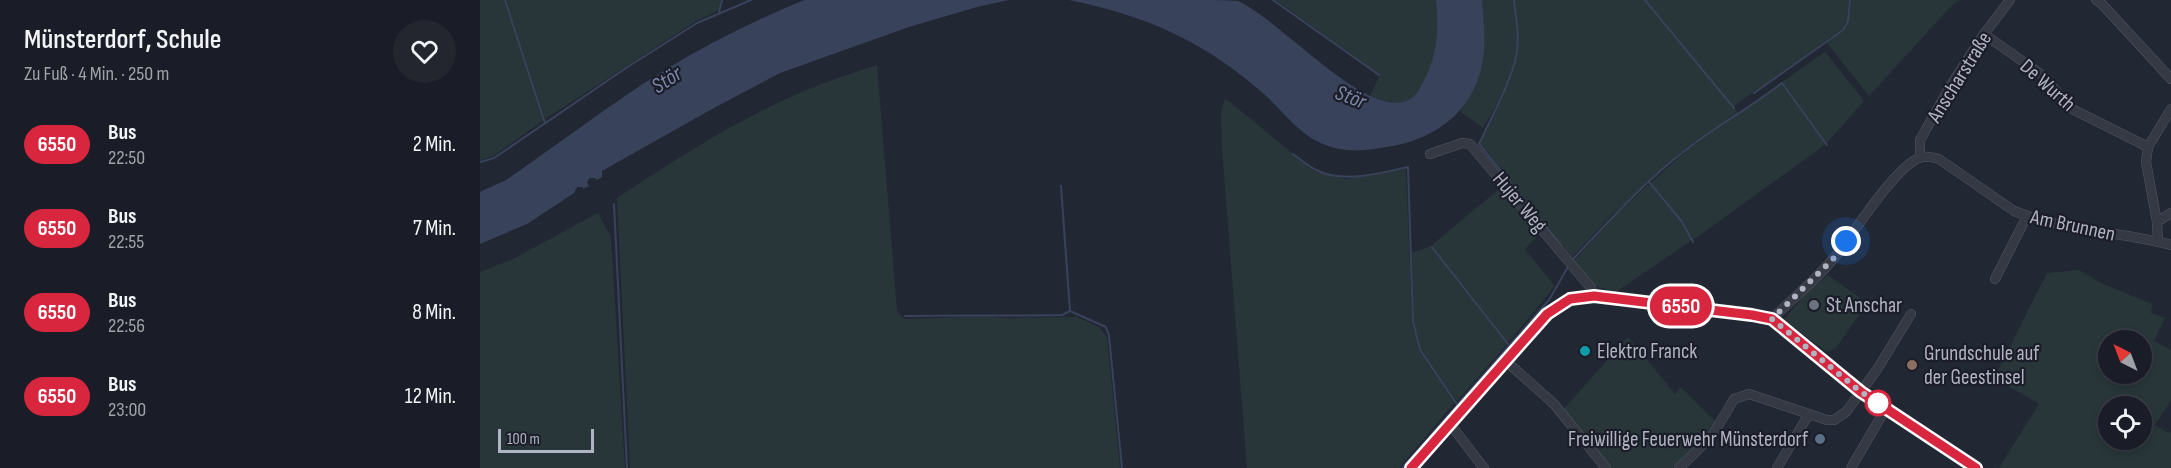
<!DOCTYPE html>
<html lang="de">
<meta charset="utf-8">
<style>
body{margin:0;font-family:"Sofia Sans Condensed",sans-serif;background:#23262f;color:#f1f3f6;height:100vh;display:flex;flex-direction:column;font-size:22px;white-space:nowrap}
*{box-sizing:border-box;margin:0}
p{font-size:20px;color:#9fa2a7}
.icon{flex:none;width:33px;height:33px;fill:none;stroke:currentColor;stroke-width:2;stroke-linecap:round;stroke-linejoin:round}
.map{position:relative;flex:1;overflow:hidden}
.panel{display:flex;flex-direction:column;background:#1a1d27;width:480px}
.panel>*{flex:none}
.badge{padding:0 12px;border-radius:20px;font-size:21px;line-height:39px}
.needle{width:39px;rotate:318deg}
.fabs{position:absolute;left:1618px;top:330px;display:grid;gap:12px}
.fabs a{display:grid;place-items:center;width:54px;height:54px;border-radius:50%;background:#1a1d27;box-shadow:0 3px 9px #0003,0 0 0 2px #383b44;font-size:30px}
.scale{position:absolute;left:18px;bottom:15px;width:96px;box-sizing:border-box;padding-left:6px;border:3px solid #b0b3c1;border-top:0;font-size:16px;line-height:21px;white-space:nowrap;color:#b0b3c1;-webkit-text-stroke:4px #1b1e29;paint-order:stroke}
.you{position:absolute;width:30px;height:30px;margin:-15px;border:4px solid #fff;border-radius:50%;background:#1a73e8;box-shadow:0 0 0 9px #1a73e833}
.map>.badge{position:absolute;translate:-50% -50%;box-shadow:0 0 0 3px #fff}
.round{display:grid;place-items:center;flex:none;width:63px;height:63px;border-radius:32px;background:#23262f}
.overview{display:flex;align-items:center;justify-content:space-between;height:102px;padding:0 24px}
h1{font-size:28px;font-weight:600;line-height:45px}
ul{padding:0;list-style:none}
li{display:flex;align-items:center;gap:18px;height:84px;padding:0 24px}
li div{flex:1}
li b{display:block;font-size:22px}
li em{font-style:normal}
li .badge{min-width:66px;font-weight:700;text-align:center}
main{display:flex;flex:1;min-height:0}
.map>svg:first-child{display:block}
.green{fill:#283639;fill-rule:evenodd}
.water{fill:#39425b}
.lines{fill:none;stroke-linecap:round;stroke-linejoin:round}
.stream{stroke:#39425b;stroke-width:2}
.minor-casing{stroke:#535662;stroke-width:10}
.minor{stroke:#353944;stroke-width:9}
.line-casing{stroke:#fff;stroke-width:14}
.line{stroke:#d7263d;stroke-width:9}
.walk{stroke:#b0b3c1;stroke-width:6;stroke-dasharray:0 10.8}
.worship-dot{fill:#6b7280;stroke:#1b1e29;stroke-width:2}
.culture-dot{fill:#0f9aa8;stroke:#1b1e29;stroke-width:2}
.education-dot{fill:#8d6e63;stroke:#1b1e29;stroke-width:2}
.stop-dot{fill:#fff;stroke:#d7263d;stroke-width:3}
.service-dot{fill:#5c6f8a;stroke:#1b1e29;stroke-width:2}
.labels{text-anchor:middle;stroke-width:4.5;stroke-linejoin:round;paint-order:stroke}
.street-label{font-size:21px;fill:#b0b3c1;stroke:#1b1e29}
.poi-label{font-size:21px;fill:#b0b3c1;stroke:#1b1e29;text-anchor:start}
.water-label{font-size:22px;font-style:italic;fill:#7c86a6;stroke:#1b1e29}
</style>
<main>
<section class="panel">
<div class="overview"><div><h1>Münsterdorf, Schule</h1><p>Zu Fuß · 4 Min. · 250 m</p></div><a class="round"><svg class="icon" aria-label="heart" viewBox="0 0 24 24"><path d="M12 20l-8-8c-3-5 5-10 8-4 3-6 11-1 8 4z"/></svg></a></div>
<ul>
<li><span class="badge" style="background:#d7263d;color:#fff">6550</span><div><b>Bus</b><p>22:50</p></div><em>2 Min.</em></li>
<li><span class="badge" style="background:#d7263d;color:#fff">6550</span><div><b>Bus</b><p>22:55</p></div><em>7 Min.</em></li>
<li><span class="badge" style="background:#d7263d;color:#fff">6550</span><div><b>Bus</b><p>22:56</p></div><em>8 Min.</em></li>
<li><span class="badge" style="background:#d7263d;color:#fff">6550</span><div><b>Bus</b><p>23:00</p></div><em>12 Min.</em></li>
</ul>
</section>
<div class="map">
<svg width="1691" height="468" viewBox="0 0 1691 468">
<rect width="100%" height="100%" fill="#222734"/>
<!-- green -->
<g class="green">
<polygon points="0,0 24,0 64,120 13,156 0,160"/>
<polygon points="26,0 241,0 239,10 216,21 65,119"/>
<path d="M796,0H956C959,30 957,58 942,85C938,92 934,99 926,102C915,106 901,100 890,96L900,75Z"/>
<path d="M1002,0H1034C1035,18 1039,38 1036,56C1030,81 1016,106 1003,128L980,111C1006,72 1005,45 1002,0Z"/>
<path d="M1035,0H1165L1258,113L1206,148L1134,213L1092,257L1000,143C1013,117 1030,85 1036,56C1040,38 1036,19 1035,0Z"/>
<polygon points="1166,0 1369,0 1367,20 1362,29 1254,106"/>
<path d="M1371,0H1480L1473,4L1389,96L1347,43C1365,28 1369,24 1371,0Z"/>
<polygon points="1345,52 1384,101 1347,143 1302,82"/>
<path d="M397,65L417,311L424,319L509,316L524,318L597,317L619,327L627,337L640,468H150L137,198C197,159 258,119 324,91C348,81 373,73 397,65Z"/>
<polygon points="1302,84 1346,144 1213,240 1202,222 1171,183 1207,150"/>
<polygon points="745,98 834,171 865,179 926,169 932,321 939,351 975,402 919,468 767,468 742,149 741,112"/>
<polygon points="1169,184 1201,223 1212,240 1136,292 1111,285 1092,263 1136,215"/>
<polygon points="1024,185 1061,232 1045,249 1075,286 1028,343 952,245"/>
<polygon points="118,213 131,237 145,468 0,468 0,272 33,259"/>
<polygon points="951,246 1027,344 977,401 941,351 934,321 932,253"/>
<path d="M1599,270L1621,283L1672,304L1671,313L1685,318L1674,341L1691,350V400L1675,425L1688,433L1691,432V468H1519L1559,404L1514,378L1567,273ZM1629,340H1662V374H1629ZM1629,406H1662V440H1629Z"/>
<polygon points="1348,275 1387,303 1356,348 1347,352 1304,320 1325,294"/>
<polygon points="1148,337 1195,394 1200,387 1236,422 1228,435 1193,468 1131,468 1083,410"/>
</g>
<!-- water -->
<g class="water">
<path d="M324,0H529L497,7L429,27L300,73L232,109L122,171V177L117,180L114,178H110L107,182L109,186L103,189V187H97L94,193L47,224L0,244V192L26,180C79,144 130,104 185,70C229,43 276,20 324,0Z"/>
<path d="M589,0C632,0 675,0 718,0C729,0 748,0 758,1C800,20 880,112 923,102C933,100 938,92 942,84C957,58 959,30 956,0H1002C1004,24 1007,50 1000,73C987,117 950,141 906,147C884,151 864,153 843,144C819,134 803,111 784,94C724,41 667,16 589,0Z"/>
</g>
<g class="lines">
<!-- stream -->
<g class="stream">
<polyline points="25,0 65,123"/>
<polyline points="793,0 899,75"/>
<path d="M1034,0C1036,18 1040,38 1036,57C1030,84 1011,118 999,144L1081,245"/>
<polyline points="1165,0 1254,108"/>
<polyline points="239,12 242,0"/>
<polyline points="1274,93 1363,30 1368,21 1370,0"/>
<path d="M813,154C820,159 828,166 836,170C864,184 899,173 928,167L933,321L940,350L977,404"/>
<polyline points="0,162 14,158 146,68 217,23 271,0"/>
<polyline points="1169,182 1202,222 1213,242"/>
<polyline points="581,186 590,311"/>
<polyline points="134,204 147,468"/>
<polyline points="952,247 1028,344"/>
<path d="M1093,259C1129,221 1165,181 1207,149C1237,126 1271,107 1302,83L1347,145"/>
<path d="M425,316C478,315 530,316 582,315L590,311L626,327L629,336L642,468"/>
<polyline points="922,468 1069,300 1089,265"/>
</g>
<defs>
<g id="minor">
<polyline points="1616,0 1621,3 1691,79"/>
<polyline points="1504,34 1562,75 1592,109 1668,147"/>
<polyline points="950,154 982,143 990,144 1111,288 1114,296"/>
<polyline points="1440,158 1440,140 1471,85 1504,34 1530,0"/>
<polyline points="1677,222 1691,213"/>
<polyline points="1678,242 1677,222 1666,162 1668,147 1691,109"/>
<polyline points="1515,279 1547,216"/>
<path d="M1292,319C1312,299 1336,280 1354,258C1373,235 1415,166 1441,157C1448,156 1453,157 1459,159L1534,211C1584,231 1639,231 1691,245"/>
<polyline points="1026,361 1074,404 1126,468"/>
<polyline points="970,424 1004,468"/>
<polyline points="931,468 1067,314 1090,299 1114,296 1272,315 1292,319 1381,392 1496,468"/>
<polyline points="1199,468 1232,436 1254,399 1269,394 1347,420 1354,420 1366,412 1396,371 1431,314"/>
<polyline points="1297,468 1329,414"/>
<polyline points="1371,468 1406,408"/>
</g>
</defs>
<!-- minor casing -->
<use href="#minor" class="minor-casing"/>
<!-- minor -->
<use href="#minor" class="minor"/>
</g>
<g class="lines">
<defs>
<polyline id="line" points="931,468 1067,314 1090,299 1114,296 1272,315 1292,319 1381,392 1496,468"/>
</defs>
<!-- line casing -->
<use href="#line" class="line-casing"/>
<!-- line -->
<use href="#line" class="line"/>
<!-- walk -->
<polyline class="walk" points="1366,241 1354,258 1292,319 1381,392 1398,403"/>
</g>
<!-- markers -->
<circle class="worship-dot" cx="1334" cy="305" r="6"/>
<circle class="culture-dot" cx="1105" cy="351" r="6"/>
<circle class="education-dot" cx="1432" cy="365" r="6"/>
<circle class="stop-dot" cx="1398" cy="403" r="12"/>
<circle class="service-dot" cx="1340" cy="439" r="6"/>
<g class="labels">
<!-- street labels -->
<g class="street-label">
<text transform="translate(1479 77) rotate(-58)" y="7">Anscharstraße</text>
<text transform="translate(1568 85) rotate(42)" y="7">De Wurth</text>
<text transform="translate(1040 202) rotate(50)" y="7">Hujer Weg</text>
<text transform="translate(1593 225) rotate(12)" y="7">Am Brunnen</text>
</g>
<!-- poi labels -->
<g class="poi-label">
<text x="1346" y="312">St Anschar</text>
<text x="1117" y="358">Elektro Franck</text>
<text x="1444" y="360">Grundschule auf<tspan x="1444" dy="24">der Geestinsel</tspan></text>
<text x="1328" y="446" text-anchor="end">Freiwillige Feuerwehr Münsterdorf</text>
</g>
<!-- water labels -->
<g class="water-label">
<text transform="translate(186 79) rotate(-33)" y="8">Stör</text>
<text transform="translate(871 96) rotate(21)" y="8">Stör</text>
</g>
</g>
</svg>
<div class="fabs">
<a><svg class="needle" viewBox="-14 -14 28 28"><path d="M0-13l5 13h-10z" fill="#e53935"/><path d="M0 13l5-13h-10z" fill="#9fa2a7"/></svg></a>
<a><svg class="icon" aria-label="locate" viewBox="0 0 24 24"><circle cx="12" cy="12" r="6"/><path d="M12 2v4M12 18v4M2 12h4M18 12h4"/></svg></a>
</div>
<div class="scale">100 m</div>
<div class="you" style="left:1366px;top:241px"></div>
<b class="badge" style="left:1201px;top:306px;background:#d7263d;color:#fff">6550</b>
</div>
</main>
